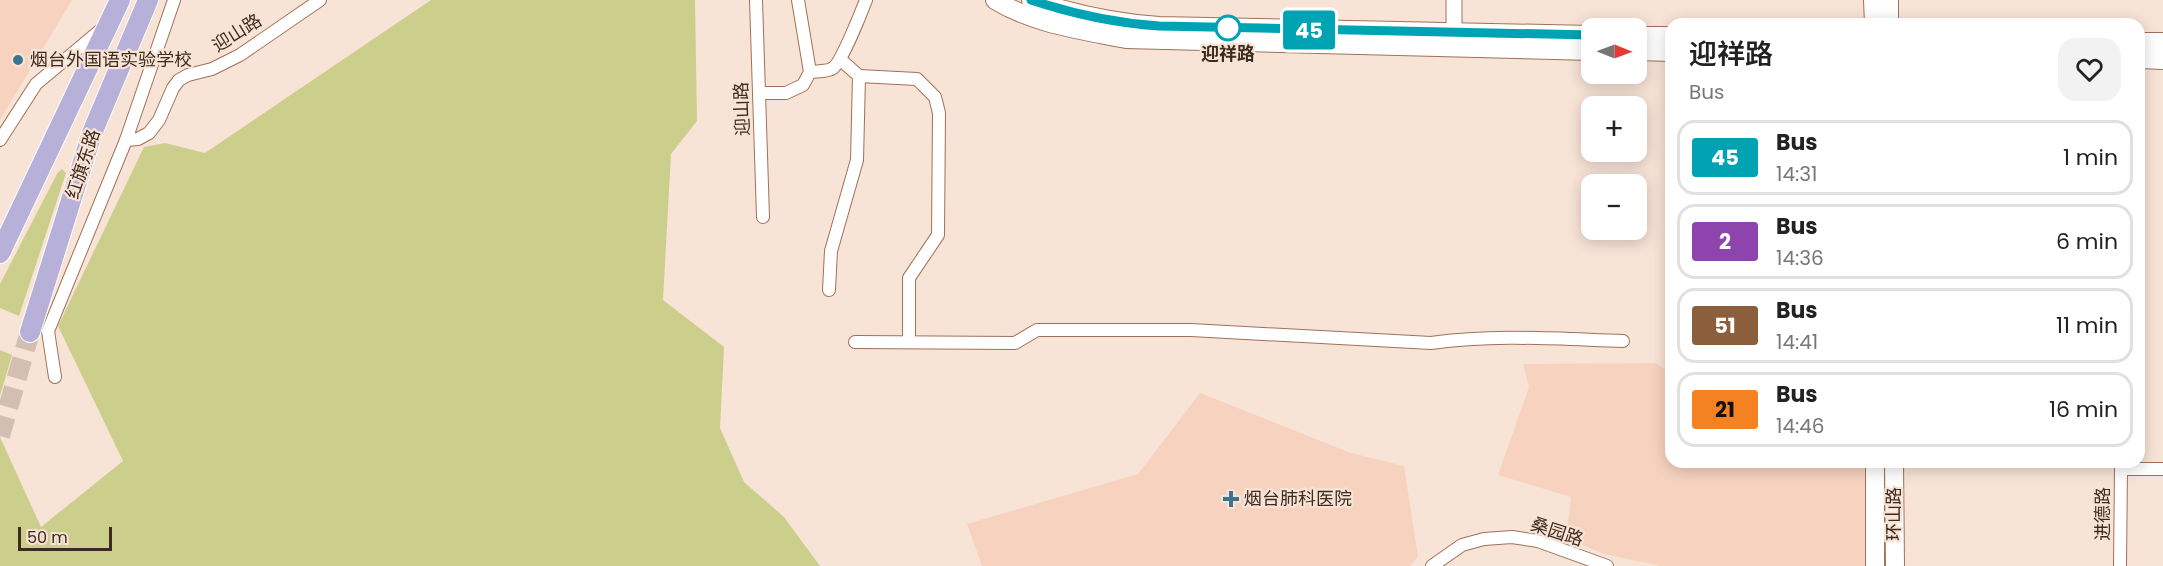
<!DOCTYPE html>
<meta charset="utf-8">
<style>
body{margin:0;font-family:Poppins,"Noto Sans SC",sans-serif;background:#f2f2f2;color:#222;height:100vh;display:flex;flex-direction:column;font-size:22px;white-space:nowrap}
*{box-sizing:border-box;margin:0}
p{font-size:20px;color:#767676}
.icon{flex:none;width:33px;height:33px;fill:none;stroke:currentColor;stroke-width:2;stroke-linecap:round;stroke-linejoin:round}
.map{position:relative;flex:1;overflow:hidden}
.sheet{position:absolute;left:1665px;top:18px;width:480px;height:450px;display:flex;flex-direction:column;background:#fff;border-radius:18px;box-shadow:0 3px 15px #0003}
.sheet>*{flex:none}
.badge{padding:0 12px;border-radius:4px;font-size:21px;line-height:39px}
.needle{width:39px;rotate:91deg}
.fabs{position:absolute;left:1581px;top:18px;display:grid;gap:12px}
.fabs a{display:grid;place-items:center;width:66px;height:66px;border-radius:12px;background:#fff;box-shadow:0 3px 15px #0003;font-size:30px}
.scale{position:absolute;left:18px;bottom:15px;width:94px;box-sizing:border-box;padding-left:6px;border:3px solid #3e2a1f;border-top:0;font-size:16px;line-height:21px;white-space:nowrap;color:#3e2a1f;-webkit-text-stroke:4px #f8e3d7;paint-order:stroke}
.map>.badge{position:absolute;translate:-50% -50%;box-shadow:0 0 0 3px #fff}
.round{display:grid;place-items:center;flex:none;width:63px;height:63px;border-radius:18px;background:#f2f2f2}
.summary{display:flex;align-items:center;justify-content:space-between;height:102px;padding:0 24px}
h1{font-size:28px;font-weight:600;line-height:45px}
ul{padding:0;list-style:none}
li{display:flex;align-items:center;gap:18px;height:75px;margin:0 12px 9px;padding:0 12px;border:3px solid #e0e0e0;border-radius:18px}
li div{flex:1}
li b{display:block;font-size:22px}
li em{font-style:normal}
li .badge{min-width:66px;font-weight:700;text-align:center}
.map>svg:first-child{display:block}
.built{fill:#f7d3bf}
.green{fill:#cccf8c}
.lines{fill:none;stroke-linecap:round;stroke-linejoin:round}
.primary-tunnel{stroke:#d3beb2;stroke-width:20;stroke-dasharray:20 10;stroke-linecap:butt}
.minor-casing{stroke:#a17157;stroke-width:14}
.tertiary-casing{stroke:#a17157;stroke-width:17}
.secondary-casing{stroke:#a17157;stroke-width:20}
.primary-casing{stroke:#fff;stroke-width:22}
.minor{stroke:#fff;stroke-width:12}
.tertiary{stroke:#fff;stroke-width:15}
.secondary{stroke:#fff;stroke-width:18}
.primary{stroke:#b7b1d9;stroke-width:20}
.line-casing{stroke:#fff;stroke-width:14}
.line{stroke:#00a3b4;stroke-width:9}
.stop-dot{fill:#fff;stroke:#00a3b4;stroke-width:3}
.poi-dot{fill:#3b748e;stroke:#f8e3d7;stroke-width:2}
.labels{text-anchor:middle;stroke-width:4.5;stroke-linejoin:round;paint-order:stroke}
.street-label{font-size:18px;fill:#3e2a1f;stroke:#f8e3d7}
.stop-label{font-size:18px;font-weight:bold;fill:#3e2a1f;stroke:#f8e3d7}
.poi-label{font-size:18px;fill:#3e2a1f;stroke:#f8e3d7;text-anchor:start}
</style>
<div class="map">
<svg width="2163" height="566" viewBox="0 0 2163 566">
<rect width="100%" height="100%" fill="#f8e3d7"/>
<!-- built -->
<g class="built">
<polygon points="0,0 72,0 0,120"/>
<polygon points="1656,363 1671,374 1671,462 1865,462 1865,566 1661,566 1604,554 1566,538 1571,497 1498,475 1529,387 1523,364"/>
<polygon points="1200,393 1351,453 1404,466 1418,557 1410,566 982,566 967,524 1138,474"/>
</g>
<!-- green -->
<g class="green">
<polygon points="431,0 695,0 697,121 671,154 663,300 724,347 720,428 744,482 784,517 820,566 0,566 0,437 41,527 123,461 58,326 144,147 165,143 205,153"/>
<polygon points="62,169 66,173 19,316 0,308 0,284 58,172"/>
<polygon points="0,350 12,355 0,396"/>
</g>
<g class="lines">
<!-- primary-tunnel -->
<polyline class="primary-tunnel" points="0,436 30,332"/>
<defs>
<g id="minor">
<polyline points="756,0 763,217"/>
<path d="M810,72C817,71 828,72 833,68C841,63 861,13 866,0"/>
<polyline points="859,76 917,79 935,97 939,113 938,235 909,278 909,341"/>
<polyline points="759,93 786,93 803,85 810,72 798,0"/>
<polyline points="0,140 36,84 103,28"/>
<polyline points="126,140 138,139 149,133 159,120 173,88 179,80 188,75 212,69 240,55 320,0"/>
<polyline points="829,290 831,251 857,160 859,76 841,60"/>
<path d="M855,342L1015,343L1037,330H1191L1431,343C1495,334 1559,339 1623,341"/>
<polyline points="55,377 48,331 126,140 174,0"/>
<polyline points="1432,566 1462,545 1484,539 1512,537 1538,541 1607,566"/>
<polyline points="2120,566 2121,469 2163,469"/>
</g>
<polyline id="tertiary" points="1454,0 1454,42"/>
<g id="secondary">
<path d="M995,0C1034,24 1081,30 1126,39L1592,51"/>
<path d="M1031,0C1073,14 1114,23 1159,26L1592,35"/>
<polyline points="1873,0 1874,24"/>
<polyline points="1889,0 1889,24"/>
<polyline points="1636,36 1671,36"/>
<polyline points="2139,42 2163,42"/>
<polyline points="1636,51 1671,52"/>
<polyline points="2139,59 2163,60"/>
<polyline points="1875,462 1875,566"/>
<polyline points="1894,462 1895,566"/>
</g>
<g id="primary">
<polyline points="0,253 120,0"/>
<polyline points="30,332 92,133 148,0"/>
</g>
</defs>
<!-- minor casing -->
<use href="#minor" class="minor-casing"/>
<!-- tertiary casing -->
<use href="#tertiary" class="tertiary-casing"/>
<!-- secondary casing -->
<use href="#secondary" class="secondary-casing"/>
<!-- primary casing -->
<use href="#primary" class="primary-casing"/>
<!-- minor -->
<use href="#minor" class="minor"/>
<!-- tertiary -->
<use href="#tertiary" class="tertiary"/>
<!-- secondary -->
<use href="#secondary" class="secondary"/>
<!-- primary -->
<use href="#primary" class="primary"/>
</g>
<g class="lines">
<defs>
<path id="line" d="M1031,0C1073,14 1114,23 1159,26L1592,35"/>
</defs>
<!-- line casing -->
<use href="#line" class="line-casing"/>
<!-- line -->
<use href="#line" class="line"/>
</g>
<!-- markers -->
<circle class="stop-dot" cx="1228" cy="28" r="12"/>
<g class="poi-dot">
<circle cx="18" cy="60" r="6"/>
<path d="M1228 490h6v6h6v6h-6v6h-6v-6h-6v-6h6z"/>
</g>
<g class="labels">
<!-- street labels -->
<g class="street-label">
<text transform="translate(237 33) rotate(-32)" y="6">迎山路</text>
<text transform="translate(742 109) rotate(-92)" y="6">迎山路</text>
<text transform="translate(83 164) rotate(-72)" y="6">红旗东路</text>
<text transform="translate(1894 514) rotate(-90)" y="6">环山路</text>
<text transform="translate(2103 514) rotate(-90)" y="6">进德路</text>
<text transform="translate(1557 532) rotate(18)" y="6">桑园路</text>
</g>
<!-- stop labels -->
<g class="stop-label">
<text x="1228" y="60">迎祥路</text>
</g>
<!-- poi labels -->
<g class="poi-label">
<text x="30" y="66">烟台外国语实验学校</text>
<text x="1244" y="505">烟台肺科医院</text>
</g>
</g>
</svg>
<div class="fabs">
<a><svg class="needle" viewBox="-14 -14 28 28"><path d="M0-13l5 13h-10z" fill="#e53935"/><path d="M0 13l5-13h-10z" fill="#767676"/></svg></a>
<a>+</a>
<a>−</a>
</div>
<div class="scale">50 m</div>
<b class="badge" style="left:1309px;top:30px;background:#00a3b4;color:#fff">45</b>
<section class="sheet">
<div class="summary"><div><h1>迎祥路</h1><p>Bus</p></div><a class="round"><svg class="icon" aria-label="heart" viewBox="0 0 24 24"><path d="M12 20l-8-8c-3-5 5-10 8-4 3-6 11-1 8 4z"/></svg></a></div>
<ul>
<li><span class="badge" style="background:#00a3b4;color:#fff">45</span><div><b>Bus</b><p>14:31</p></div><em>1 min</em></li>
<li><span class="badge" style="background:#8e44ad;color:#fff">2</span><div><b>Bus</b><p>14:36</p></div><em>6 min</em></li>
<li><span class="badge" style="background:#8b5e3c;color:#fff">51</span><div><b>Bus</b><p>14:41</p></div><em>11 min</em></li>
<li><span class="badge" style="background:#f58220;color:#111">21</span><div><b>Bus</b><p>14:46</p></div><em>16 min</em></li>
</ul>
</section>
</div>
